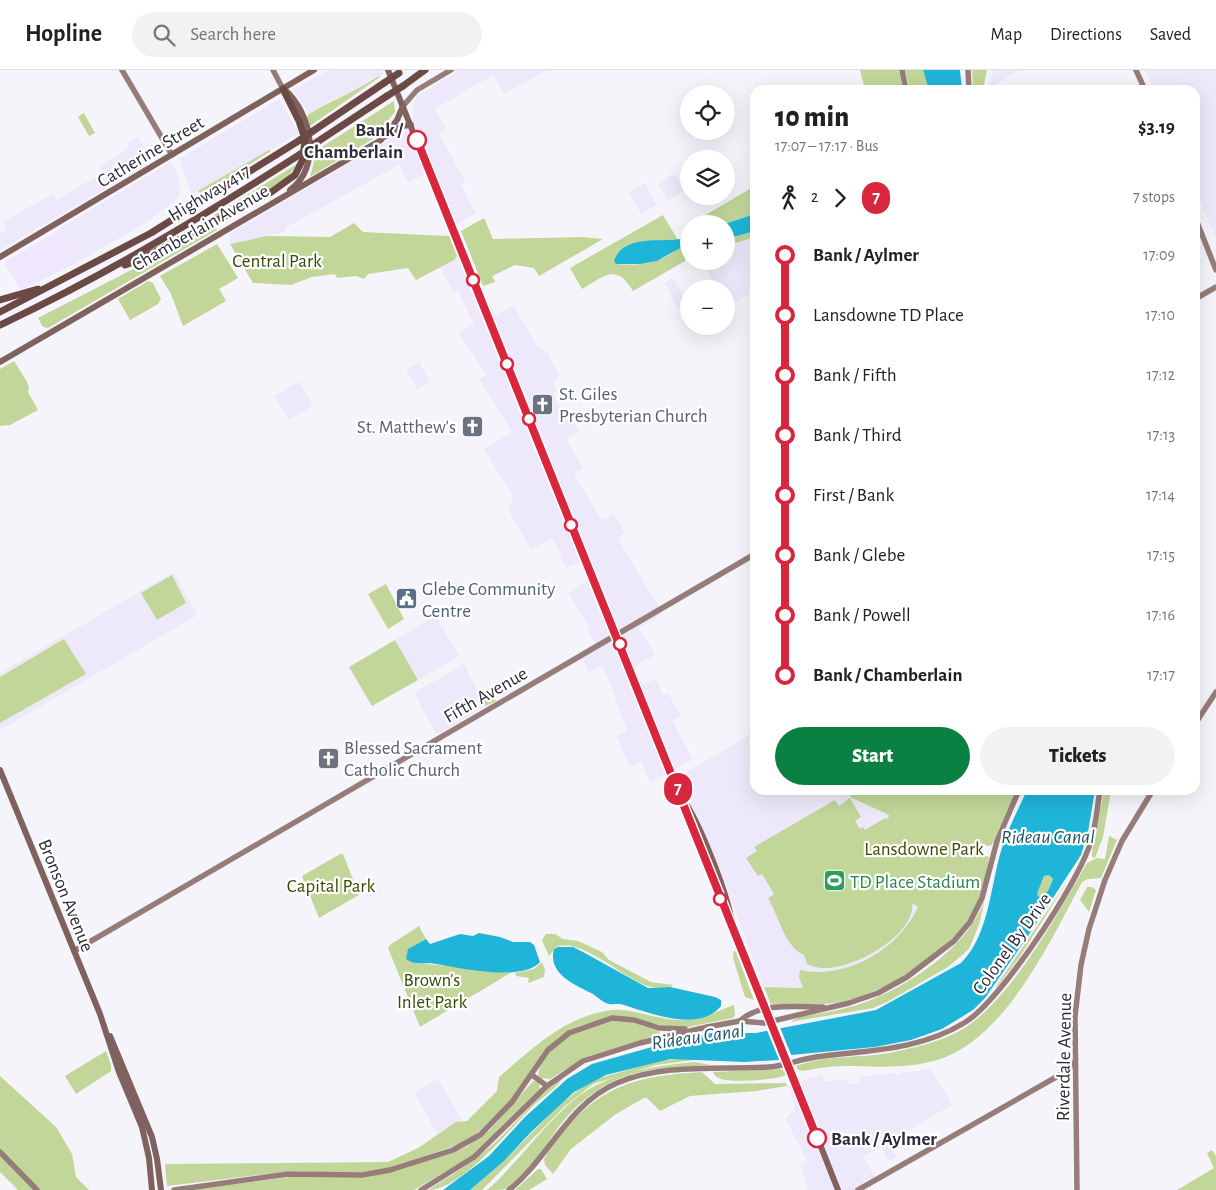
<!DOCTYPE html>
<meta charset="utf-8">
<style>
body{margin:0;font-family:"Alegreya Sans",sans-serif;background:#f2f2f2;color:#202124;height:100vh;display:flex;flex-direction:column;font-size:19px;white-space:nowrap}
*{box-sizing:border-box;margin:0}
p{font-size:16px;color:#757577}
.icon{flex:none;width:28px;height:28px;fill:none;stroke:currentColor;stroke-width:2;stroke-linecap:round;stroke-linejoin:round}
.map{position:relative;flex:1;overflow:hidden}
.details{position:absolute;left:750px;top:15px;width:450px;height:710px;display:flex;flex-direction:column;background:#fff;border-radius:15px;box-shadow:0 5px 20px #0002}
.details>*{flex:none}
.badge{padding:0 10px;border-radius:16px;font-size:18px;line-height:32px}
.buttons{position:absolute;left:680px;top:15px;display:grid;gap:10px}
.buttons a{display:grid;place-items:center;width:55px;height:55px;border-radius:50%;background:#fff;box-shadow:0 5px 20px #0002;font-size:25px}
.map>.badge{position:absolute;translate:-50% -50%;box-shadow:0 0 0 2px #fff}
.legs{display:flex;align-items:center;gap:8px;height:55px;padding:0 25px;font-size:16px}
.legs p{margin-inline-start:auto}
.head{display:flex;align-items:center;justify-content:space-between;height:85px;padding:0 25px}
h1{font-size:28px;font-weight:800;line-height:38px}
.button{display:flex;gap:10px;margin-top:auto;padding:10px 25px}
.button a{flex:1;height:58px;border-radius:30px;background:#0b8043;color:#fff;font-size:20px;font-weight:800;line-height:58px;text-align:center}
.button a+a{background:#f2f2f2;color:#202124}
ul{padding:0 25px;list-style:none}
li{display:flex;align-items:center;gap:18px;height:60px;font-size:19px}
li i{display:grid;place-items:center;width:8px;height:100%;margin:0 6px;background:currentColor}
li i::after{content:'';width:12px;height:12px;margin:-6px;border:4px solid;border-radius:50%;background:#fff}
li p{margin-inline-start:auto}
li:first-child i{background:linear-gradient(#0000 50%,currentColor 0)}
li:last-child i{background:linear-gradient(currentColor 50%,#0000 0)}
header{display:flex;align-items:center;gap:30px;box-sizing:border-box;height:70px;padding:0 25px;background:#fff;border-bottom:1px solid #e0e0e0}
header strong{font-size:24px}
nav{display:flex;gap:28px;margin-inline-start:auto;font-size:18px}
.search{width:350px;height:45px;background:#f2f2f2;display:flex;align-items:center;gap:12px;box-sizing:border-box;padding:0 18px;border-radius:28px;color:#757577;font-size:19px}
.map>svg:first-child{display:block}
.built{fill:#eee9fa}
.industrial{fill:#efe7fd}
.green{fill:#c2d699}
.water{fill:#1fb5d9;fill-rule:evenodd}
.pier{fill:#f6f4fb}
.lines{fill:none;stroke-linecap:round;stroke-linejoin:round}
.secondary{stroke:#967d79;stroke-width:5.5}
.primary{stroke:#7f615d;stroke-width:6}
.highway{stroke:#6b4945;stroke-width:7}
.primary-bridge{stroke:#7f615d;stroke-width:6}
.highway-bridge{stroke:#6b4945;stroke-width:7}
.line-1-casing{stroke:#fff;stroke-width:11}
.line-1{stroke:#d7263d;stroke-width:8}
.stop-1-dot{fill:#fff;stroke:#d7263d;stroke-width:2.5}
.labels{text-anchor:middle;stroke-width:4.5;stroke-linejoin:round;paint-order:stroke}
.stop-label{font-size:19px;font-weight:bold;fill:#2e2b38;stroke:#fff;text-anchor:end}
.street-label{font-size:19px;fill:#2e2b38;stroke:#fff}
.park-label{font-size:19px;fill:#3a4a01;stroke:#fff}
.worship-label{font-size:19px;fill:#5b616d;stroke:#fff;text-anchor:start}
.service-label{font-size:19px;fill:#4e5e75;stroke:#fff;text-anchor:start}
.leisure-label{font-size:19px;fill:#27864d;stroke:#fff;text-anchor:start}
.water-label{font-size:20px;font-style:italic;fill:#205666;stroke:#fff}
</style>
<header>
<strong>Hopline</strong>
<div class="search"><svg class="icon" aria-label="search" viewBox="0 0 24 24"><circle cx="10" cy="10" r="6"/><path d="M15 15l6 6"/></svg>Search here</div>
<nav><a>Map</a><a>Directions</a><a>Saved</a></nav>
</header>
<div class="map">
<svg width="1216" height="1120" viewBox="0 0 1216 1120">
<rect width="100%" height="100%" fill="#f6f4fb"/>
<!-- built -->
<g class="built">
<polygon points="329,0 381,0 383,4 361,18 331,31 309,44 301,32 311,26 303,14"/>
<polygon points="459,0 547,0 504,24 493,5 435,39 446,59 439,64 466,112 461,114 476,143 457,154 434,99 408,113 399,95 285,158 285,162 230,174 229,164 404,61 413,50 413,35 417,26"/>
<polygon points="993,0 1020,0 989,18"/>
<polygon points="1145,0 1216,0 1216,169 1195,119 1195,20 1154,20"/>
<polygon points="279,29 299,63 192,125 179,89"/>
<polygon points="137,67 145,77 139,82 146,95 0,180 0,164 7,160 3,152 52,124 57,130 102,103 99,97 129,78 127,74"/>
<polygon points="171,92 179,107 180,123 175,130 149,151 76,193 58,161 63,156"/>
<polygon points="675,104 685,120 668,130 658,114"/>
<polygon points="645,113 657,135 641,144 628,122"/>
<polygon points="749,169 755,178 755,221 727,236 726,219 717,219 701,191 726,191 726,176"/>
<polygon points="457,186 480,241 491,236 495,245 514,236 538,277 547,282 560,306 553,312 557,321 553,324 563,341 568,343 579,361 566,368 583,398 574,404 602,450 614,443 625,462 618,468 663,544 639,558 655,585 635,596 643,615 655,609 664,625 668,623 681,646 672,651 693,689 650,713 641,692 630,697 616,666 627,661 603,596 588,602 580,582 595,573 587,560 590,559 568,523 587,511 580,492 566,498 561,488 563,486 552,468 531,480 509,441 513,426 484,379 512,362 479,309 486,305 459,263 474,254 458,221 453,223 440,197"/>
<polygon points="674,208 687,234 678,239 664,213"/>
<polygon points="419,292 430,312 417,319 406,299"/>
<polygon points="299,312 313,336 289,350 274,326"/>
<polygon points="170,504 174,504 197,543 196,546 0,660 0,603"/>
<polygon points="434,547 436,547 460,586 418,610 395,570"/>
<polygon points="464,594 486,636 437,665 414,623"/>
<polygon points="755,662 755,720 910,720 933,860 847,920 763,916 715,787 678,707"/>
<polygon points="931,999 952,1035 888,1072 897,1087 889,1091 881,1077 863,1087 875,1107 863,1112 866,1120 808,1120 800,1095 807,1091 785,1048 795,1041 793,1028 787,1016 822,1004 825,1012 847,1009 848,1014 860,1013 859,1007 894,1003 898,1006 901,1003"/>
<polygon points="438,1009 463,1052 456,1052 438,1065 414,1022"/>
</g>
<!-- industrial -->
<g class="industrial">
<polygon points="303,14 311,27 301,32 293,20"/>
<polygon points="58,161 76,193 21,220 5,194 6,191"/>
</g>
<!-- green -->
<g class="green">
<polygon points="860,0 899,0 903,20 865,20"/>
<polygon points="905,0 923,0 929,20 910,20"/>
<polygon points="972,0 987,0 983,20 973,20"/>
<path d="M379,6L380,7L310,56L307,47L309,44C332,30 357,21 379,6Z"/>
<polygon points="394,31 395,42 373,69 310,107 317,80"/>
<polygon points="84,43 95,63 89,66 78,47"/>
<polygon points="269,80 271,81 202,125 198,121"/>
<polygon points="297,94 287,108 265,122 190,160"/>
<polygon points="755,116 755,144 724,154 690,154"/>
<path d="M663,145L678,170L671,169L616,194C641,196 663,194 681,175L686,183L685,191L633,221C616,193 605,206 582,219L570,198Z"/>
<polygon points="484,148 493,169 582,167 603,169 539,206 534,198 515,195 492,206 495,212 483,216 461,161"/>
<polygon points="354,153 363,162 449,166 457,186 454,190 416,210 408,198 368,204 364,209 356,206 337,208 335,204 312,207 291,215 253,213 230,174 267,166 330,167"/>
<polygon points="215,157 217,160 48,258 43,257 38,248"/>
<polygon points="755,161 755,167 726,176 726,169"/>
<polygon points="217,174 238,208 219,219 226,231 183,256 171,224 160,206"/>
<polygon points="148,211 153,213 161,229 158,234 130,250 118,229"/>
<polygon points="14,291 26,310 29,317 28,322 38,340 10,355 0,356 0,299"/>
<polygon points="172,505 186,533 157,550 141,523"/>
<polygon points="386,514 404,549 388,559 368,524"/>
<polygon points="64,569 86,604 0,653 0,607"/>
<polygon points="395,570 418,610 372,636 349,597"/>
<polygon points="489,618 496,631 486,636 479,624 486,624"/>
<path d="M852,720H1016L992,775L987,776L978,773L973,780L989,787C986,807 981,827 971,845C949,883 883,924 840,932C817,936 794,933 771,935L764,917L803,918L799,907L800,900C847,910 899,879 918,837L912,833C916,866 851,900 823,898C818,898 812,896 807,894L804,885C784,876 779,846 768,828L774,824L762,804L758,806L746,788L757,781L754,777L835,730L839,736L850,728L861,747L855,751L860,759L863,757L865,760L885,748L888,749L889,745L850,727Z"/>
<polygon points="1104,720 1111,720 1103,767 1095,788 1092,787 1092,782"/>
<path d="M1109,766L1117,770L1101,808L1088,809L1082,812C1051,870 1005,970 937,990C911,998 882,997 854,996C843,996 832,996 820,998C813,999 806,1002 798,1000L796,996C827,984 862,989 894,982C922,976 956,968 978,948C1022,910 1058,843 1087,793L1097,788L1105,789Z"/>
<polygon points="340,784 343,784 359,825 319,848 302,806"/>
<polygon points="1049,805 1053,809 1048,821 1039,827 1037,824 1044,806"/>
<polygon points="1071,806 1019,888 995,919 995,918"/>
<polygon points="1087,817 1092,817 1096,820 1089,842 1080,830"/>
<path d="M985,828L979,855L969,879L948,897L887,932L873,938L790,952L800,947C821,943 843,940 863,933C908,917 971,875 985,828Z"/>
<polygon points="419,856 426,869 408,879 416,893 512,902 420,957 388,878 390,875"/>
<path d="M546,864H555L563,869L578,871L602,882L609,890L651,912L673,915L671,917C663,917 654,918 647,916C622,907 581,867 556,877L549,886L542,870Z"/>
<polygon points="734,880 736,882 754,930 745,927 733,888"/>
<polygon points="542,892 545,900 544,907 528,913 529,908 516,906 515,903 534,899"/>
<path d="M734,935L735,945L733,948L683,958L605,948L577,957L560,966L546,979L512,1029L475,1065L460,1074L387,1099L356,1103L291,1101L167,1116L165,1094L388,1092L418,1078L456,1052L467,1051L497,1021L499,1007C533,978 565,946 612,940C632,938 663,952 687,950C705,949 718,940 734,935Z"/>
<path d="M614,950L636,953L659,961L660,964L584,988L550,1009L539,1008C537,1001 540,996 544,990C561,965 586,957 614,950Z"/>
<polygon points="106,981 111,995 111,1001 76,1024 65,1006"/>
<polygon points="683,988 700,989 656,995 593,1014 564,1037 482,1120 470,1120 504,1091 558,1036 590,1011 658,991"/>
<path d="M695,992L711,995C681,997 644,997 616,1010C598,1018 578,1033 565,1049C548,1069 529,1108 506,1119C501,1120 493,1120 487,1120C521,1091 553,1040 591,1018C621,1001 662,995 695,992Z"/>
<path d="M782,999L786,1005C776,1010 732,1013 721,1009C717,1008 715,1006 713,1002Z"/>
<path d="M702,1002L715,1014L786,1013L787,1016L756,1021L690,1026L660,1041L647,1028H644L616,1044L571,1079L553,1104L545,1095L544,1089C588,1022 623,1006 702,1002Z"/>
<polygon points="0,1006 56,1057 72,1084 76,1107 89,1120 18,1120 0,1102"/>
<path d="M563,1007C559,1017 541,1028 533,1036C510,1059 461,1120 428,1120C450,1106 471,1093 491,1076C516,1054 536,1027 563,1007Z"/>
<polygon points="533,1011 539,1012 540,1019 470,1087 414,1120 191,1120 297,1106 365,1107 451,1083 466,1077 490,1060"/>
<polygon points="1212,1080 1216,1086 1216,1120 1177,1120 1214,1098 1207,1083"/>
<polygon points="538,1099 541,1099 547,1109 529,1120 515,1120"/>
</g>
<!-- water -->
<g class="water">
<polygon points="923,0 960,0 962,20 929,20"/>
<polygon points="755,144 755,161 726,169 726,154 724,154"/>
<path d="M689,167V173L657,191L641,194H616L614,191C624,161 668,175 689,167Z"/>
<path d="M1027,720H1095L1088,762L1081,785L1028,866L985,928L973,940L942,959L911,970L875,977L791,985L778,990L744,992L670,989L606,1005L574,1022L531,1062L504,1091L470,1120H443L489,1086L525,1047L567,1009L592,994L687,967L712,963H756L876,940L961,893C989,865 990,818 1001,781C1007,760 1018,740 1027,720ZM1049,805L1053,809L1048,821L1039,827L1037,824L1044,806Z"/>
<path d="M479,863L500,867L513,872H530L534,875L540,892C523,912 460,898 436,894C425,892 415,896 406,889L408,879L426,869L430,874L460,864L473,866Z"/>
<path d="M558,877H573L583,882L648,918L670,917L715,927L721,930V936C699,963 650,943 624,935C619,933 614,935 609,934C604,933 597,927 593,924C576,915 547,904 554,879Z"/>
</g>
<!-- pier -->
<polygon class="pier" points="779,955 792,987 780,992 766,958"/>
<g class="lines">
<!-- secondary -->
<g class="secondary">
<polyline points="122,0 172,85"/>
<polyline points="273,0 283,19"/>
<polyline points="902,0 906,20"/>
<polyline points="968,0 969,20"/>
<polyline points="1136,0 1145,20"/>
<polyline points="403,36 417,20 451,0"/>
<polyline points="1195,147 1216,200"/>
<polyline points="1195,229 1216,217"/>
<polyline points="1195,654 1216,622"/>
<polyline points="74,881 755,484"/>
<path d="M740,951C759,932 798,937 823,937"/>
<polyline points="532,1005 547,1016"/>
<polyline points="0,1082 37,1120"/>
<polyline points="174,1120 288,1104 362,1105 390,1100 453,1080 480,1065 512,1032 548,980 569,963 612,948 634,950 659,958 685,959"/>
<polyline points="421,1120 474,1087 547,1016 583,991 640,973 707,957 740,951 764,953 849,933 878,923 907,907 954,871 970,852 982,828 997,771 1019,720"/>
<path d="M509,1120C549,1088 568,1034 617,1013C664,993 720,1000 769,997C785,996 800,989 816,987C867,980 918,981 964,953C1000,932 1077,815 1090,774C1096,757 1097,738 1100,720"/>
<polyline points="858,1120 1065,1002 1075,992"/>
<polyline points="1077,1120 1075,946 1081,895 1089,859 1105,810 1122,771 1153,720"/>
</g>
<!-- primary -->
<g class="primary">
<path d="M388,0L682,728C699,750 727,823 732,852"/>
<path d="M284,19C312,43 322,97 290,120"/>
<polyline points="386,66 402,56 411,55"/>
<polyline points="0,187 314,0"/>
<polyline points="0,292 381,70 397,50 403,36"/>
<polyline points="0,700 100,944 119,1002 142,1057 149,1088 152,1120"/>
<path d="M682,729L684,741C707,798 732,853 755,911"/>
<polyline points="110,966 152,1067 157,1089 161,1120"/>
<polyline points="790,998 838,1120"/>
</g>
<!-- highway -->
<g class="highway">
<polyline points="403,16 425,0"/>
<polyline points="313,61 384,13"/>
<polyline points="314,74 387,26"/>
<polyline points="125,195 139,190 270,123 295,105 303,89 305,69 299,51 283,19"/>
<polyline points="0,230 38,219"/>
<polyline points="0,242 151,163 300,70"/>
<path d="M0,255C104,206 202,147 299,85"/>
</g>
<!-- primary-bridge -->
<polyline class="primary-bridge" points="755,911 790,998"/>
<!-- highway-bridge -->
<g class="highway-bridge">
<polyline points="384,13 399,3"/>
<polyline points="387,26 403,16"/>
<polyline points="300,70 313,61"/>
<polyline points="299,85 314,74"/>
</g>
</g>
<g class="lines">
<defs>
<polyline id="line-1" points="417,70 817,1068"/>
</defs>
<!-- line-1 casing -->
<use href="#line-1" class="line-1-casing"/>
<!-- line-1 -->
<use href="#line-1" class="line-1"/>
</g>
<!-- icons -->
<defs>
<symbol id="church-square" viewBox="-11 -11 22 22"><rect x="-9" y="-9" width="18" height="18" rx="4" fill="#6b7280" stroke="#fff"/><path d="M-1.2-6h2.4v3.5h3.3v2.4h-3.3V6h-2.4V-.1h-3.3v-2.4h3.3Z" fill="#fff"/></symbol>
<symbol id="civic-square" viewBox="-11 -11 22 22"><rect x="-9" y="-9" width="18" height="18" rx="4" fill="#5c6f8a" stroke="#fff"/><path d="M-.6-6.5H3V-4.5H.6V-3L4-1V1h2V6H-6V1h2V-1L-.6-3ZM-1.2 2.5V6h2.4V2.5Z" fill="#fff"/></symbol>
<symbol id="stadium-square" viewBox="-11 -11 22 22"><rect x="-9" y="-9" width="18" height="18" rx="4" fill="#2e9e5b" stroke="#fff"/><path d="M0-5a6.5 5 0 1 0 0 10a6.5 5 0 1 0 0-10ZM-3.5-1.8h7v3.6h-7Z" fill="#fff"/></symbol>
</defs>
<g fill-rule="evenodd">
<use href="#church-square" x="530" y="322" width="25" height="25"/>
<use href="#church-square" x="460" y="344" width="25" height="25"/>
<use href="#civic-square" x="394" y="516" width="25" height="25"/>
<use href="#church-square" x="316" y="676" width="25" height="25"/>
<use href="#stadium-square" x="822" y="798" width="25" height="25"/>
</g>
<!-- markers -->
<g class="stop-1-dot">
<circle cx="417" cy="70" r="9"/>
<circle cx="473" cy="210" r="6"/>
<circle cx="507" cy="294" r="6"/>
<circle cx="529" cy="349" r="6"/>
<circle cx="571" cy="455" r="6"/>
<circle cx="620" cy="574" r="6"/>
<circle cx="720" cy="829" r="6"/>
<circle cx="817" cy="1068" r="9"/>
</g>
<g class="labels">
<!-- stop labels -->
<g class="stop-label">
<text x="403" y="66">Bank /<tspan x="403" dy="22">Chamberlain</tspan></text>
<text x="831" y="1075" text-anchor="start">Bank / Aylmer</text>
</g>
<!-- street labels -->
<g class="street-label">
<text transform="translate(150 81) rotate(-31)" y="7">Catherine Street</text>
<text transform="translate(209 122) rotate(-31)" y="7">Highway 417</text>
<text transform="translate(200 157) rotate(-30)" y="7">Chamberlain Avenue</text>
<text transform="translate(485 624) rotate(-30)" y="7">Fifth Avenue</text>
<text transform="translate(67 825) rotate(68)" y="7">Bronson Avenue</text>
<text transform="translate(1011 873) rotate(-54)" y="7">Colonel By Drive</text>
<text transform="translate(1063 987) rotate(-89)" y="7">Riverdale Avenue</text>
</g>
<!-- park labels -->
<g class="park-label">
<text x="277" y="197">Central Park</text>
<text x="924" y="785">Lansdowne Park</text>
<text x="331" y="822">Capital Park</text>
<text x="432" y="916">Brown's<tspan x="432" dy="22">Inlet Park</tspan></text>
</g>
<!-- worship labels -->
<g class="worship-label">
<text x="559" y="330">St. Giles<tspan x="559" dy="22">Presbyterian Church</tspan></text>
<text x="456" y="363" text-anchor="end">St. Matthew's</text>
<text x="344" y="684">Blessed Sacrament<tspan x="344" dy="22">Catholic Church</tspan></text>
</g>
<!-- service labels -->
<g class="service-label">
<text x="422" y="525">Glebe Community<tspan x="422" dy="22">Centre</tspan></text>
</g>
<!-- leisure labels -->
<g class="leisure-label">
<text x="850" y="818">TD Place Stadium</text>
</g>
<!-- water labels -->
<g class="water-label">
<text x="1048" y="773">Rideau Canal</text>
<text transform="translate(698 966) rotate(-8)" y="7">Rideau Canal</text>
</g>
</g>
</svg>
<div class="buttons">
<a><svg class="icon" aria-label="locate" viewBox="0 0 24 24"><circle cx="12" cy="12" r="6"/><path d="M12 2v4M12 18v4M2 12h4M18 12h4"/></svg></a>
<a><svg class="icon" aria-label="layers" viewBox="0 0 24 24"><path d="M12 4l9 5-9 5-9-5zM3 14l9 5 9-5"/></svg></a>
<a>+</a>
<a>−</a>
</div>
<b class="badge" style="left:678px;top:719px;background:#d7263d;color:#fff">7</b>
<section class="details">
<div class="head"><div><h1>10 min</h1><p>17:07 – 17:17 · Bus</p></div><b>$3.19</b></div>
<div class="legs"><svg class="icon" aria-label="walk" viewBox="0 0 24 24"><circle cx="13" cy="4" r="2"/><path d="M13 8l-2 6 4 7M11 14l-3 7M7 12l3-4h3l4 4"/></svg>2<svg class="icon" aria-label="forward" viewBox="0 0 24 24"><path d="M9 5l7 7-7 7"/></svg><b class="badge" style="background:#d7263d;color:#fff">7</b><p>7 stops</p></div>
<ul>
<li><i style="color:#d7263d"></i><b>Bank / Aylmer</b><p>17:09</p></li>
<li><i style="color:#d7263d"></i><span>Lansdowne TD Place</span><p>17:10</p></li>
<li><i style="color:#d7263d"></i><span>Bank / Fifth</span><p>17:12</p></li>
<li><i style="color:#d7263d"></i><span>Bank / Third</span><p>17:13</p></li>
<li><i style="color:#d7263d"></i><span>First / Bank</span><p>17:14</p></li>
<li><i style="color:#d7263d"></i><span>Bank / Glebe</span><p>17:15</p></li>
<li><i style="color:#d7263d"></i><span>Bank / Powell</span><p>17:16</p></li>
<li><i style="color:#d7263d"></i><b>Bank / Chamberlain</b><p>17:17</p></li>
</ul>
<div class="button"><a>Start</a><a>Tickets</a></div>
</section>
</div>
